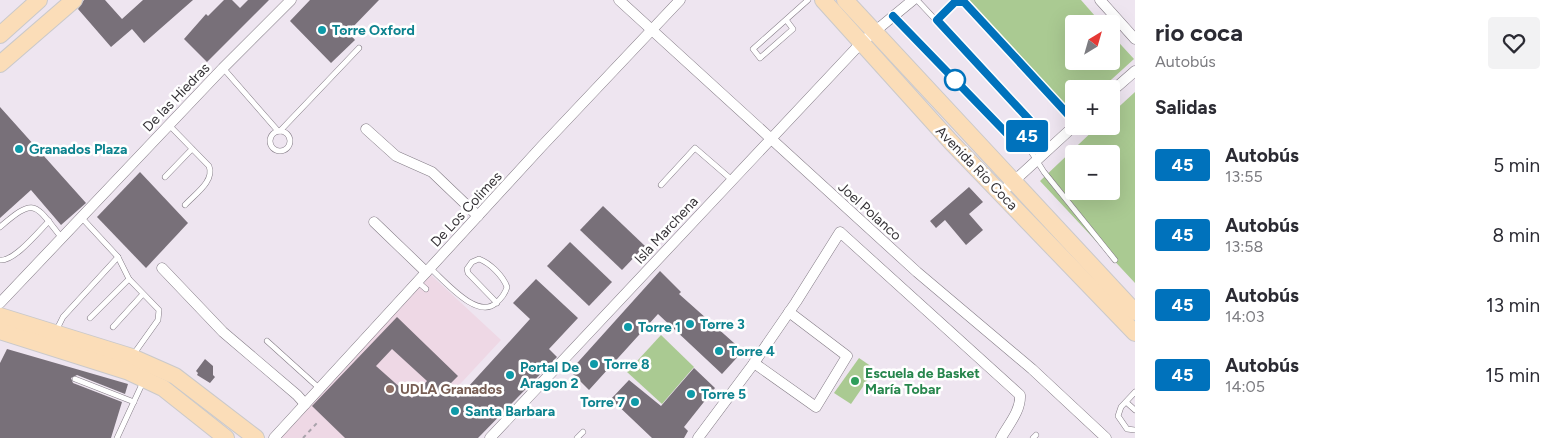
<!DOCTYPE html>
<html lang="es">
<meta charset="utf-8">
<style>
body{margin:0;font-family:Figtree,sans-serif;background:#f2f2f3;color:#2b2b33;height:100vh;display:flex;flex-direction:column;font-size:19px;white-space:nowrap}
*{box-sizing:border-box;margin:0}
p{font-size:16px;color:#7c7c81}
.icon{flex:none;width:28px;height:28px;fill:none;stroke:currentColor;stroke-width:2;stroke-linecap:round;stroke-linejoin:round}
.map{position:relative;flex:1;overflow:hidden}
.details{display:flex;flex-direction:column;background:#fff;width:425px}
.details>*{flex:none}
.badge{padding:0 10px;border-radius:4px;font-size:18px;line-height:32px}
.needle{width:32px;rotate:37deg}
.fabs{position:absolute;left:1065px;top:15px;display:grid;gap:10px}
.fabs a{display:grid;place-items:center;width:55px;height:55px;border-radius:5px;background:#fff;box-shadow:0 5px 20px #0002;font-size:25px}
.map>.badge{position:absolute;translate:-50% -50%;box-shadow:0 0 0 2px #fff}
h2{padding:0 20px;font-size:19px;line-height:45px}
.round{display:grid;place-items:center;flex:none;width:52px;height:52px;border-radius:5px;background:#f2f2f3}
.overview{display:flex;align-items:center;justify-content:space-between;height:85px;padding:0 20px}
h1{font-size:24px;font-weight:700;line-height:38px}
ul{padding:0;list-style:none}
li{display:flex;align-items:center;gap:15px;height:70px;padding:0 20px}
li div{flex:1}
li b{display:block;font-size:19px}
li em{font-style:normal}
li .badge{min-width:55px;font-weight:700;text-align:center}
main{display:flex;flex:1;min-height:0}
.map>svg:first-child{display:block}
.education{fill:#eed8e5}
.green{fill:#aaca92;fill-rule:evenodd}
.building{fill:#787079;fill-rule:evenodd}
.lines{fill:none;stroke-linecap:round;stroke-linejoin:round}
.lane-casing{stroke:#837b85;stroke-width:6}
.street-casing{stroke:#837b85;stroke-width:11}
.primary-casing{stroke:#cac9ca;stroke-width:18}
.path{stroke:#a8a2aa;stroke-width:2;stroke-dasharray:4 4;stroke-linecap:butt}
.lane{stroke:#fff;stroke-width:5}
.street{stroke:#fff;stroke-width:10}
.primary{stroke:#fbddb8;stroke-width:16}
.line-casing{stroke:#fff;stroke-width:11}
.line{stroke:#0072bc;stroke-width:8}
.culture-dot{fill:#0f9aa8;stroke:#fff;stroke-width:2}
.stop-dot{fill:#fff;stroke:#0072bc;stroke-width:2.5}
.leisure-dot{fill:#2e9e5b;stroke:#fff;stroke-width:2}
.education-dot{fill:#8d6e63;stroke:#fff;stroke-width:2}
.labels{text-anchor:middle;stroke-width:5;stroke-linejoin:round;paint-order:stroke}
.culture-label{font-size:14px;font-weight:bold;fill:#0d838f;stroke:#fff;text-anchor:start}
.street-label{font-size:14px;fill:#343135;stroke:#fff}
.leisure-label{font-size:14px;font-weight:bold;fill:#27864d;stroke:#fff;text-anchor:start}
.education-label{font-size:14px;font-weight:bold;fill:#785e54;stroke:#fff;text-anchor:start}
</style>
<main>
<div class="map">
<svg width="1135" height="438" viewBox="0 0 1135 438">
<rect width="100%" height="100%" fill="#eee5f0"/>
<!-- education -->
<polygon class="education" points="431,275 501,340 410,438 279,438"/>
<!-- green -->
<g class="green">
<polygon points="969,0 1081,0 1102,24 1074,24 1074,61 1111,61 1111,34 1134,59 1101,89 1074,89 1073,114"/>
<path d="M1135,92V283L1040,181L1098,126H1111V114ZM1074,154H1111V191H1074Z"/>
<polygon points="661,335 694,367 662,404 627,372"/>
<polygon points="859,358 875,369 851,404 834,393"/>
</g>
<!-- building -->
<g class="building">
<polygon points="84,0 105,0 122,19 143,0 193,0 144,43 132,29 111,47 78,9"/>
<polygon points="224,0 232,0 240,8 248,0 269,0 207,62 184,39 206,14 208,16"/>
<polygon points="310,0 379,0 348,32 355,40 331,63 290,21"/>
<polygon points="0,107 86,203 61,225 31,190 0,218"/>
<polygon points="140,172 188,223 146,268 97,217"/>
<polygon points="969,187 983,202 969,214 983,230 966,245 945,220 936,228 930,221"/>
<polygon points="603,206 645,246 622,270 580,230"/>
<polygon points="570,242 612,282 589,306 547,266"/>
<polygon points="660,271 681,292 679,294 743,351 722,374 658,314 589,390 570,371"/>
<path d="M536,279L578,318L549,349L557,357L478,438H345L312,406L397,317L458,376L447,387L458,398L530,319L513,303ZM392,349L427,381L412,398L376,366Z"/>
<polygon points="7,349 128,384 125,394 77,375 71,378 73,383 122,402 111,438 0,438 0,363"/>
<polygon points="205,359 213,366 213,375 215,377 210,383 197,375 198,373 196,371"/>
<polygon points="694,368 715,388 684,427 688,431 684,438 652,438 611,399 629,380 661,406"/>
</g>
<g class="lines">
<defs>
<g id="lane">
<polyline points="962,0 1074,121"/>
<polyline points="894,16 1017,144 1036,127 917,0"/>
<polyline points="937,20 955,3 964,2"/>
<polyline points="787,21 793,29 760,58 753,49 808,0"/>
<polyline points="223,68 278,131"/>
<path d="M169,125L209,166C215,181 195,194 185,205"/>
<circle cx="280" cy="141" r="10"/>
<polyline points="280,131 359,48"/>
<polyline points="1023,139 1044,172 1115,260"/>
<polyline points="165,177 192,149"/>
<polyline points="661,185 695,148 732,180"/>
<polyline points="81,217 118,257 129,279 159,310 158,320 133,355"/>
<path d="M0,227C35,197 34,203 61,237"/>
<path d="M0,260C14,262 39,231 49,221"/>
<path d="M430,268C445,281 477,320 496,303C502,298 505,294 507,287C503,276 490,263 479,259L472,262L467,269L468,273L497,303"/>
<polyline points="418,282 426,289"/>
<polyline points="90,318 129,279"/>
<polyline points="113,327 143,294"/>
<polyline points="56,331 63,317 118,257"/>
<polyline points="267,341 319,388"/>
<polyline points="75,379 134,402"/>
<polyline points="1135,392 1121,407 1118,416 1127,429 1135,430"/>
<polyline points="1126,402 1135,410"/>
<polyline points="117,438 143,382"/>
<polyline points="577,438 583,432"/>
<polyline points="1033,438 1036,435"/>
</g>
<g id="street">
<polyline points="619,0 917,272 1032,369 1106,438"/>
<polyline points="1100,0 1135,39"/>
<polyline points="1111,92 1135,71"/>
<polyline points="366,129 396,156 432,172 478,216"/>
<polyline points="1001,193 1074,126"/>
<polyline points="374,222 426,272"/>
<polyline points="162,268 223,332 297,395 305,404"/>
<polyline points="0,303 223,68 291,0"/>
<polyline points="754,363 816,407 847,356 789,312"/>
<polyline points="274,438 542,146 680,0"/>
<polyline points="490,438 862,42 913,0"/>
<path d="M698,438L754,363L796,302L840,232L1020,395C1021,411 1008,425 1001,438"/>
</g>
<g id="primary">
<polyline points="823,0 951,142 1135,333"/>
<polyline points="845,0 1135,312"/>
<polyline points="0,35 39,0"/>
<polyline points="0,64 74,0"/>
<polyline points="0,316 132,357 175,376 256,438"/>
<polyline points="0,331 129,372 163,388 226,438"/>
</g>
</defs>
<!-- lane casing -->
<use href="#lane" class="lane-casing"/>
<!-- street casing -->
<use href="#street" class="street-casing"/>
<!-- primary casing -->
<use href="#primary" class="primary-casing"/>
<!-- path -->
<polyline class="path" points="303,438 317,423"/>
<!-- lane -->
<use href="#lane" class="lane"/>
<!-- street -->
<use href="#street" class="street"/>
<!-- primary -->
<use href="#primary" class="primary"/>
</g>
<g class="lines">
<defs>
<polyline id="line" points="893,16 1017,144 1036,127 937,20 955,2 964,2 1074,121"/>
</defs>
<!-- line casing -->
<use href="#line" class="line-casing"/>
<!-- line -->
<use href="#line" class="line"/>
</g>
<!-- markers -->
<g class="culture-dot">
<circle cx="322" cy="30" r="5"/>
<circle cx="19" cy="149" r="5"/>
<circle cx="690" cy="324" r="5"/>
<circle cx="628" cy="327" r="5"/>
<circle cx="719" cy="351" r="5"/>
<circle cx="594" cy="364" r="5"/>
<circle cx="510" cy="375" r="5"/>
<circle cx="691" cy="394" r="5"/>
<circle cx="635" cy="402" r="5"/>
<circle cx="455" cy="411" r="5"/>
</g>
<circle class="stop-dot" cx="955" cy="80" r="10"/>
<circle class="leisure-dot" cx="855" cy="381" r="5"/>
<circle class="education-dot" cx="390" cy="389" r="5"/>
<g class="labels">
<!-- culture labels -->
<g class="culture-label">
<text x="332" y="35">Torre Oxford</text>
<text x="29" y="154">Granados Plaza</text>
<text x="700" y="329">Torre 3</text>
<text x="638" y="332">Torre 1</text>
<text x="729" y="356">Torre 4</text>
<text x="604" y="369">Torre 8</text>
<text x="520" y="372">Portal De<tspan x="520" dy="16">Aragon 2</tspan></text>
<text x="701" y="399">Torre 5</text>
<text x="625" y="407" text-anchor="end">Torre 7</text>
<text x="465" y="416">Santa Barbara</text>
</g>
<!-- street labels -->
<g class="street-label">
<text transform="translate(176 97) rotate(-46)" y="5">De las Hiedras</text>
<text transform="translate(977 168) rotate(46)" y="5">Avenida Río Coca</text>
<text transform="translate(466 209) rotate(-47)" y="5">De Los Colimes</text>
<text transform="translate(870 211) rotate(42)" y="5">Joel Polanco</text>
<text transform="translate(666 230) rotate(-47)" y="5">Isla Marchena</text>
</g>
<!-- leisure labels -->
<g class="leisure-label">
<text x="865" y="378">Escuela de Basket<tspan x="865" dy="16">María Tobar</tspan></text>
</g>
<!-- education labels -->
<g class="education-label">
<text x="400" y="394">UDLA Granados</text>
</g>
</g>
</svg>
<div class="fabs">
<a><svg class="needle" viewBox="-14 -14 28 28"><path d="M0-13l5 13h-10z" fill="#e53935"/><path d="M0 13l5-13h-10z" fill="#7c7c81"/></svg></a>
<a>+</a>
<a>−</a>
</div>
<b class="badge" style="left:1027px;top:136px;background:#0072bc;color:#fff">45</b>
</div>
<section class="details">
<div class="overview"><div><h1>rio coca</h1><p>Autobús</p></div><a class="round"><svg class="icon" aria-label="heart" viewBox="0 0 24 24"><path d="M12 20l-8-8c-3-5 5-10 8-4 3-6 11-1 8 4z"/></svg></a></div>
<h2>Salidas</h2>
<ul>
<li><span class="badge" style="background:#0072bc;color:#fff">45</span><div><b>Autobús</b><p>13:55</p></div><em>5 min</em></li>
<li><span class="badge" style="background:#0072bc;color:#fff">45</span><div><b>Autobús</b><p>13:58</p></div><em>8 min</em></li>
<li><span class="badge" style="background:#0072bc;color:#fff">45</span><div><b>Autobús</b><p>14:03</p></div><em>13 min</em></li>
<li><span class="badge" style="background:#0072bc;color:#fff">45</span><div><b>Autobús</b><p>14:05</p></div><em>15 min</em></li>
</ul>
</section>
</main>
